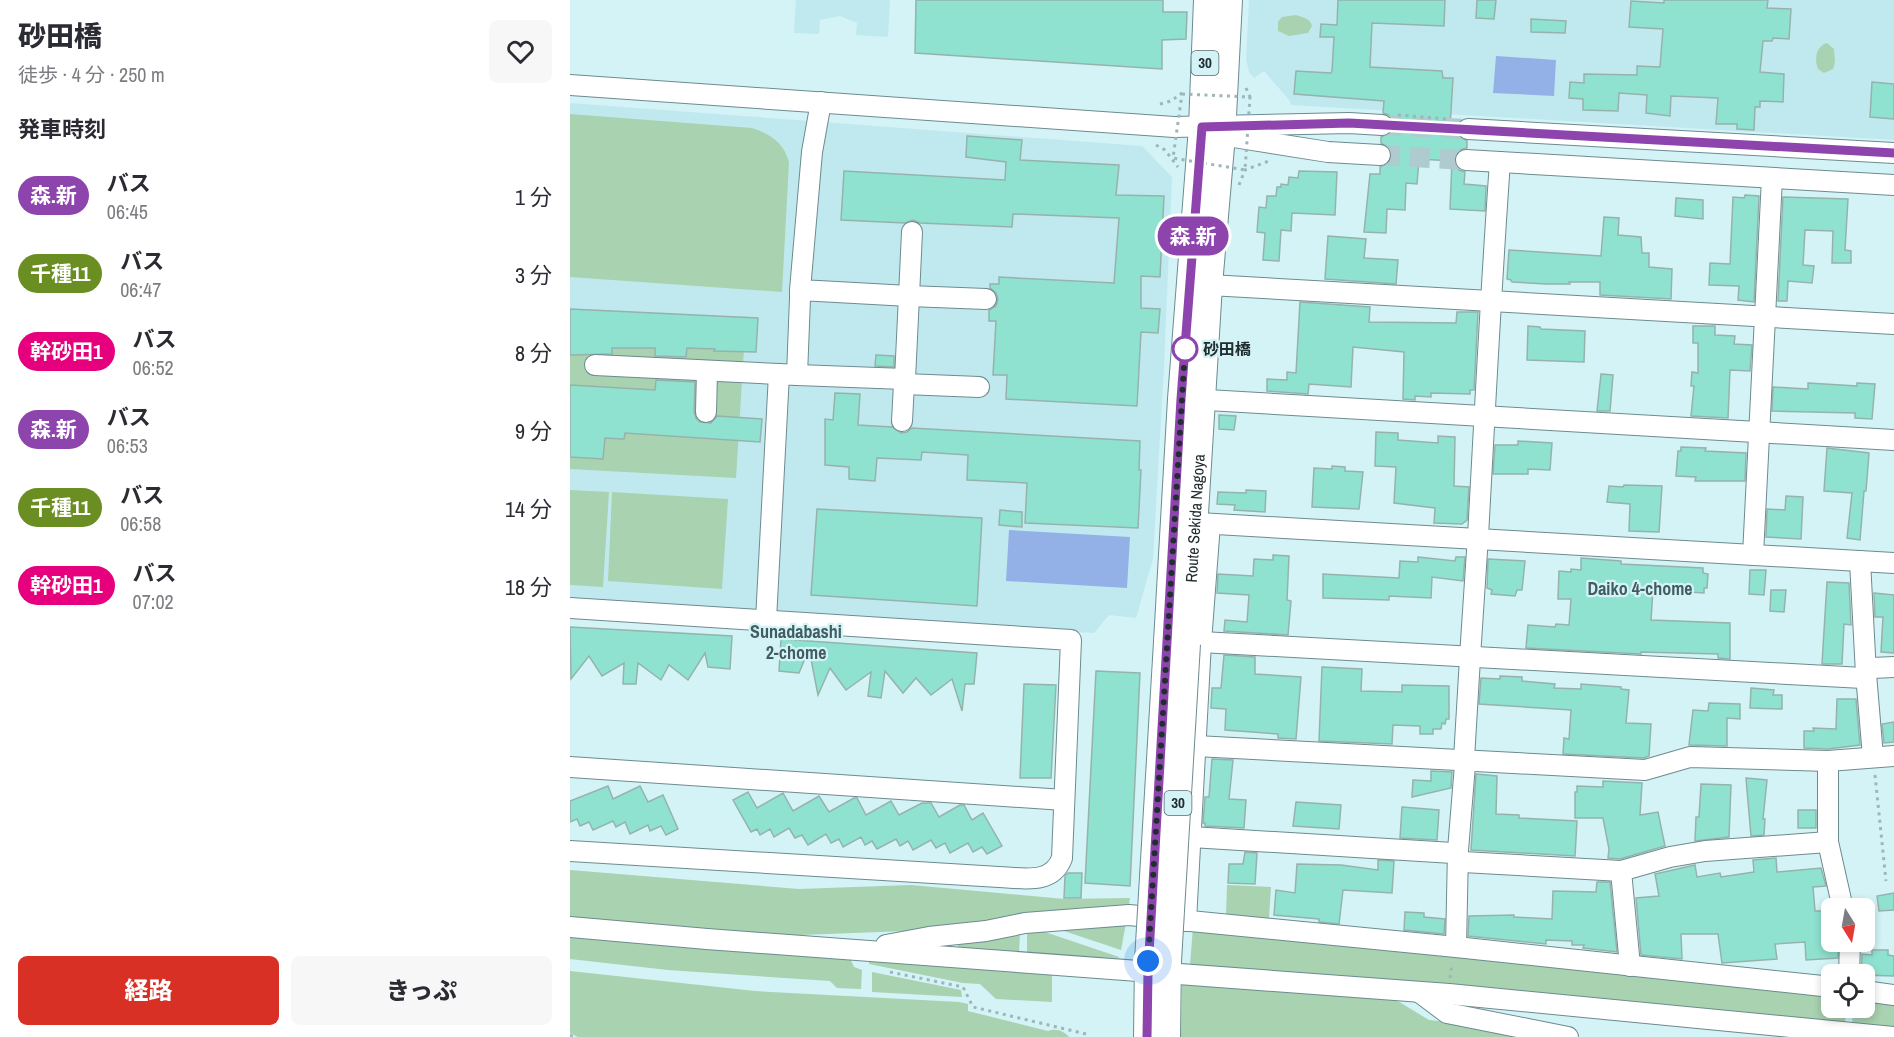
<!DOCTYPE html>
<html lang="ja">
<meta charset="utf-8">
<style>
body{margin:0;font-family:"Archivo Narrow","Noto Sans JP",sans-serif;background:#f7f7f7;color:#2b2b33;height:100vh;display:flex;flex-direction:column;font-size:22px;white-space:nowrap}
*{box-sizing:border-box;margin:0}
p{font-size:20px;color:#7c7c81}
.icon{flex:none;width:33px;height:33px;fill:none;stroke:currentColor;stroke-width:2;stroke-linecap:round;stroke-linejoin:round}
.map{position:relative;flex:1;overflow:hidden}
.details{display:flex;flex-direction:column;background:#fff;width:570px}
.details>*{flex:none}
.badge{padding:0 12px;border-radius:20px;font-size:21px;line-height:39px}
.needle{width:39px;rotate:169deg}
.fabs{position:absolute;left:1251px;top:898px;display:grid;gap:12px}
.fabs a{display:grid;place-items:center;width:54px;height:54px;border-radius:9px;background:#fff;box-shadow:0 3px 9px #0003;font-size:30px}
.you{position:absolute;width:30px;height:30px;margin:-15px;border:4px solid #fff;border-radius:50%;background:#1a73e8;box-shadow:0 0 0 9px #1a73e833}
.map>.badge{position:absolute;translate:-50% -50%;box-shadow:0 0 0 3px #fff}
h2{padding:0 18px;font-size:22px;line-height:54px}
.round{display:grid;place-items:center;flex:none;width:63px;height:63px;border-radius:9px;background:#f7f7f7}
.overview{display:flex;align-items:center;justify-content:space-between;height:102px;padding:0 18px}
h1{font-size:28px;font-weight:800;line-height:45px}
.primary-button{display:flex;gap:12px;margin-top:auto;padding:12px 18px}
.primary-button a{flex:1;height:69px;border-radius:9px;background:#d93025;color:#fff;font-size:24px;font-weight:800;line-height:69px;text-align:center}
.primary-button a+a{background:#f7f7f7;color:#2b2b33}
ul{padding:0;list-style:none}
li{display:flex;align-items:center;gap:18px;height:78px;padding:0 18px}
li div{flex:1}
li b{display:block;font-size:22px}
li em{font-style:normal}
li .badge{min-width:66px;font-weight:700;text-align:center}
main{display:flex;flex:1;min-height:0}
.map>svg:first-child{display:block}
.built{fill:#c0e9ef}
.green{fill:#a8d2b0}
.water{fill:#93b0e7}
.building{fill:#8fe2d0;stroke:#95b3ac;stroke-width:1.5}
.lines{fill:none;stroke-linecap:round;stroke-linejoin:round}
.minor-tunnel{stroke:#afcbcf;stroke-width:20;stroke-dasharray:20 10;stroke-linecap:butt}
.minor-casing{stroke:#6d8b8f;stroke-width:22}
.major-casing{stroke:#6d8b8f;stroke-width:28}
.path{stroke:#9cb6ba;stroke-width:3;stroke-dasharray:3 4.5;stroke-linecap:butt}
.minor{stroke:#fff;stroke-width:20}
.major{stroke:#fff;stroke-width:26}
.major-bridge-casing{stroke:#6d8b8f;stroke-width:28;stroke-linecap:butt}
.path-bridge{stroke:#9cb6ba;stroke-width:3;stroke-dasharray:3 4.5;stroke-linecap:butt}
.major-bridge{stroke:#fff;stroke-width:26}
.line-casing{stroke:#fff;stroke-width:14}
.line{stroke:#8e44ad;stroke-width:9}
.walk{stroke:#212d2f;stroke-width:6;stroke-dasharray:0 10.8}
.stop-dot{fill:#fff;stroke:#8e44ad;stroke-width:3}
.labels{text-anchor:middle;stroke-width:4.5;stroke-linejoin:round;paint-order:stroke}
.shield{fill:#d3f3f7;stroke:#56686b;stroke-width:1.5}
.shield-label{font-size:15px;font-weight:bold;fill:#212d2f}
.stop-label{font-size:16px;font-weight:bold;fill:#212d2f;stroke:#d3f3f7;text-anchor:start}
.street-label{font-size:16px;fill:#212d2f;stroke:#d3f3f7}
.neighbourhood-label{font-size:18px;font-weight:bold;fill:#415d61;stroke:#d3f3f7}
</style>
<main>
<section class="details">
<div class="overview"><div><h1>砂田橋</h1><p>徒歩 · 4 分 · 250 m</p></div><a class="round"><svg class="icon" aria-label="heart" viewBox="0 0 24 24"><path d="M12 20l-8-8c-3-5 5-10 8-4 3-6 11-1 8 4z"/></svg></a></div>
<h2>発車時刻</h2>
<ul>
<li><span class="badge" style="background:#8e44ad;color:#fff">森.新</span><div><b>バス</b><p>06:45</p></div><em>1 分</em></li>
<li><span class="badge" style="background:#6b8e23;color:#fff">千種11</span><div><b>バス</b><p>06:47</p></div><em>3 分</em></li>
<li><span class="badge" style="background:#e6007e;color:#fff">幹砂田1</span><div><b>バス</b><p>06:52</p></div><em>8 分</em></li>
<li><span class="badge" style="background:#8e44ad;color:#fff">森.新</span><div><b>バス</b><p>06:53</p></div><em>9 分</em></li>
<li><span class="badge" style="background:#6b8e23;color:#fff">千種11</span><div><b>バス</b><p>06:58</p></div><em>14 分</em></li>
<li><span class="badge" style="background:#e6007e;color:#fff">幹砂田1</span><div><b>バス</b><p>07:02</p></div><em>18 分</em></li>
</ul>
<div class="primary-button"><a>経路</a><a>きっぷ</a></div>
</section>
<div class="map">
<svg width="1324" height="1037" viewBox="0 0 1324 1037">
<rect width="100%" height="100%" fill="#d3f3f7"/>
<!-- built -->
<g class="built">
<polygon points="226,0 320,0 318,37 286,35 287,23 270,16 250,20 249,34 224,33"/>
<polygon points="679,0 1324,0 1324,140 721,105 720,101 694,71 684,78 679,72 676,59"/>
<polygon points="0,103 572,146 602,177 594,367 583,559 566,618 539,615 524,633 0,600"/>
</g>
<!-- green -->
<g class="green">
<path d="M726,15C734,18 740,18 742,26L738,33L719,36L708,31V22L712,17Z"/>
<path d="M1257,43L1264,49L1265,62L1263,69L1254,73L1248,69C1244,59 1246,46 1257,43Z"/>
<path d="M0,114L182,128C202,135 213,142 219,162L212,292L0,277Z"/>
<polygon points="0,323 175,333 166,478 0,469"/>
<polygon points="0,490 39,492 33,587 0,585"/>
<polygon points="42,492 158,499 152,589 38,581"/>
<polygon points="0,870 229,889 341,885 494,899 560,898 559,904 557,905 363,930 204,936 0,921"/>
<polygon points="657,885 701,887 699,918 656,915"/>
<polygon points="556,923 551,950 491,930"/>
<polygon points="623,927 1261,993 1262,1008 1276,1008 1275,1025 620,965"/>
<polygon points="457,929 472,931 549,957 549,958 457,954"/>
<polygon points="450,931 449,954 388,948 388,940"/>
<polygon points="0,935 279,956 284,967 292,970 291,989 267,988 260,981 98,970 0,959"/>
<polygon points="299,958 482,971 482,1002 426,999 410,984 393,983 299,964"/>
<path d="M0,971L185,991L389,1002L398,1004V1011L478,1031C486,1028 494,1031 499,1037H8L0,1033Z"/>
<polygon points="302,972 391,990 392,997 302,992"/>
<polygon points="612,981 821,997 859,1020 889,1023 956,1037 611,1037"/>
<polygon points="1295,996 1324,1000 1324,1030 1282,1025 1283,1008 1294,1008"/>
</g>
<!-- water -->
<g class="water">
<polygon points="926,56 986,60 984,96 923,93"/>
<polygon points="439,530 560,537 557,588 436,581"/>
</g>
<!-- building -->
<g class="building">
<polygon points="346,0 593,0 593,12 617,12 616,39 592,40 592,69 345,53"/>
<polygon points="768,0 875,0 874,26 802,23 800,67 872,71 873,78 883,78 880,127 886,128 888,135 897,141 897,148 890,150 886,154 885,165 889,170 895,172 894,184 916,186 915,211 880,209 882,161 849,159 847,184 836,183 835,210 817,209 816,233 794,232 800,174 810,174 810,167 820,162 822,156 820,149 811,143 811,137 822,132 824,125 819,115 813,113 814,101 724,94 726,71 761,73 762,71 764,37 750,37 751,24 767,25"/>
<polygon points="907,0 926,0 924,19 906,18"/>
<polygon points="1094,0 1198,0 1197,8 1221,9 1219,39 1203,38 1202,41 1193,41 1190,72 1214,74 1213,102 1190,101 1190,107 1185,107 1184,130 1167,129 1167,124 1146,124 1148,98 1101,96 1100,116 1076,113 1077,95 1049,93 1048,111 1013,110 1013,99 999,98 1000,82 1014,83 1014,74 1067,75 1067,66 1090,67 1093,29 1059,27 1061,1 1094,3"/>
<polygon points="961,19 996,21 995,33 961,32"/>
<polygon points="1302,82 1324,84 1324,119 1300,117"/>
<polygon points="397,136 452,140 450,160 549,165 546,195 594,196 590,277 571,276 571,308 590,309 588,333 571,332 567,406 436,399 437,375 423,375 426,321 419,321 419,310 426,306 428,299 426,293 420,288 420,284 429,284 429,277 544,283 549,218 443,214 442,227 350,223 343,220 335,223 271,220 274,171 435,180 436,162 396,157"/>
<polygon points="729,171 767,172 765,215 722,213 721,231 711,230 709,261 693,260 695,233 687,232 689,207 696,208 697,196 706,196 707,187 711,187 711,184 718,185 719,177 728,178"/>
<polygon points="1175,195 1189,196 1184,302 1168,300 1169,286 1139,285 1140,263 1160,264 1163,197 1174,198"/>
<polygon points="1213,197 1278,199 1275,250 1281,251 1281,263 1262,263 1263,231 1235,230 1233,265 1244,266 1242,283 1218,281 1217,301 1208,301"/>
<polygon points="1106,198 1133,200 1133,219 1105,216"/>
<polygon points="1034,217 1049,218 1048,235 1071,237 1072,253 1079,253 1079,267 1102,269 1101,299 1030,295 1030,282 999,282 1000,284 976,284 942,282 941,280 937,279 939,250 1031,256"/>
<polygon points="758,236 796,239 794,258 828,260 826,284 755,279"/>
<polygon points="730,302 800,307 799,322 886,323 887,312 908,312 904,390 900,390 900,394 861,393 861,397 845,396 845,400 833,399 834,352 783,347 781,387 739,384 738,394 697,391 697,379 717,380 717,372 726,373"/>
<polygon points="0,309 188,318 186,352 144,351 145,349 117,348 116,357 85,356 85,348 42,348 42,354 0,355"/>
<polygon points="958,326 970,327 971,329 1015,331 1014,362 957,360"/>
<polygon points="1123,326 1145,326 1145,335 1165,336 1164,344 1182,345 1180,371 1160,370 1158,418 1121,416 1124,386 1121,386 1122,372 1128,373 1128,343 1123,343"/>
<polygon points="306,355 324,356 324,367 305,366"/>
<polygon points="1031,374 1043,375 1040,411 1027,411"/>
<polygon points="86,380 125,382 124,412 126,418 130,422 141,423 147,416 192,419 190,442 55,433 54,439 35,438 33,459 0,457 0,385 85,390"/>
<polygon points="1238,383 1287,386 1287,383 1305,384 1302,419 1285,418 1285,413 1202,411 1203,387 1238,389"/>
<polygon points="265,393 290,394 288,425 322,427 331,433 337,432 342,428 570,441 569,470 571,470 568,528 455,523 457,483 397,480 398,455 352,452 351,460 307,458 305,481 279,479 279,467 255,465 255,419 263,420"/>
<polygon points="649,415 666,416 664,430 649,429"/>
<polygon points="806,432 828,433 828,440 868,443 868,436 885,437 884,486 899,487 897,520 892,524 864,523 865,508 824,503 826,467 805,466"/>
<polygon points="948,441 982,443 980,470 958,469 958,474 923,474 925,445 948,445"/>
<polygon points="1111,447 1136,448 1135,451 1176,453 1175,481 1125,481 1126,477 1106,476 1108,451 1111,451"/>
<polygon points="1257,448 1299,453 1296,491 1294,491 1290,540 1277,538 1282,493 1254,491"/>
<polygon points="762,466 775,467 775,471 793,472 789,509 742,507 744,468 762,469"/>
<polygon points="1054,485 1092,486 1089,532 1059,531 1060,504 1037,502 1039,486 1053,487"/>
<polygon points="676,490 696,491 695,512 664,510 665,505 647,504 648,492 676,493"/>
<polygon points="1216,496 1233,497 1231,539 1196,537 1197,509 1215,510"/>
<polygon points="247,509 412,518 407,606 241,595"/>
<polygon points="430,510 452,512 452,527 429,525"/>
<polygon points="703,555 719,556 717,600 721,601 718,635 654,631 655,620 677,622 679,595 647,593 648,574 683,576 684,559 703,560"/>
<polygon points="848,557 885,561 886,557 895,557 893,581 862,577 861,598 819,596 819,600 753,598 753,574 829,578 830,561 848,562"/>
<polygon points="1011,558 1051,561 1051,564 1133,568 1133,573 1138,574 1137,588 1134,588 1134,593 1083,590 1081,620 1160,623 1160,659 1148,658 1148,654 1071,652 1071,654 956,648 958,625 985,627 986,624 999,625 1001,599 988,599 989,571 1001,572 1001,569 1011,570"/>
<polygon points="918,559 955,561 952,590 947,590 945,596 921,594 922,590 917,588"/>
<polygon points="1180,570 1196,570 1194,595 1179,594"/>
<polygon points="1257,582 1279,583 1281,625 1274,624 1272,664 1252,664"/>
<polygon points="1201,590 1216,590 1214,612 1200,611"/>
<polygon points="1304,593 1324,595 1324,653 1311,652 1313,617 1305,617"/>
<polygon points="0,627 162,636 160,669 138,667 135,653 118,680 99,665 91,680 68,663 66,684 53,684 54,663 32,676 19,656 1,679"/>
<polygon points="211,639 407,653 404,684 395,684 392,711 382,679 361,695 346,678 333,693 315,671 311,698 298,696 301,672 276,690 260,668 248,695 239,649 229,673 209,671"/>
<polygon points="654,655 685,657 685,674 731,677 726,739 708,738 708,734 655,730 656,709 641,708 642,688 651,688"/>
<polygon points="752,667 792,669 791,691 832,692 832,685 879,686 879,719 876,719 875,724 872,723 871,729 863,729 863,734 850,734 850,726 823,725 822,744 749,741"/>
<polygon points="526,671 570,673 560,886 515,883"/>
<polygon points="930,676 952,677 952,681 985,684 984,688 1011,689 1011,684 1051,687 1051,689 1059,690 1056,723 1081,724 1079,756 1074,758 993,754 994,738 999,739 1001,710 909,704 911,678 930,679"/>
<polygon points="454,684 486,685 481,778 450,778"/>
<polygon points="1181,688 1204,690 1203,695 1212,695 1212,709 1180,708"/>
<polygon points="1267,699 1286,699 1290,745 1258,749 1234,748 1234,731 1244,731 1243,728 1266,729"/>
<polygon points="1139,703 1170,704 1170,719 1157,718 1157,746 1119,745 1123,710 1138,711"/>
<polygon points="1324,722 1324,742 1314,743 1312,724"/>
<polygon points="642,759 663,760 659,799 676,800 674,828 635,826 635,823 633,823 635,797 639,797"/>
<polygon points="861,771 882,772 881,788 842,797 843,780 861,781"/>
<polygon points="906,774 927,776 926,814 949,815 949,818 1007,821 1005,856 901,850"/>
<polygon points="1176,778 1197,780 1193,819 1195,819 1194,835 1181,836"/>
<polygon points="1033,781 1072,783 1070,815 1088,812 1095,846 1050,859 1038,858 1039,849 1033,818 1005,818 1005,792 1007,792 1007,786 1033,787"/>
<polygon points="1131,784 1161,785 1159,837 1125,841 1126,817 1129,817"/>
<polygon points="38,786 43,799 70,786 78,802 93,795 108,829 96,835 91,826 80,831 78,825 60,834 55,822 46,827 43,821 23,830 19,822 10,826 7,819 0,822 0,801"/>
<polygon points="178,792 187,808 213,793 223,811 249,796 259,812 284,798 287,798 296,815 321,801 329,815 352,803 361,803 369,817 390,805 394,805 402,820 413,813 432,846 417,854 412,847 403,852 398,843 380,853 375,843 366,848 361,840 343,850 338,841 330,846 326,839 307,849 302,841 295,845 291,837 273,847 269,839 261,843 256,834 238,845 232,835 225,838 219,828 204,837 200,829 190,835 187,829 181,832 163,800"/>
<polygon points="726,802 771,805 769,829 723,826"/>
<polygon points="832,807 869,810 867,840 830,838"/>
<rect x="1228" y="810" width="18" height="18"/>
<polygon points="675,852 687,853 685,884 658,883 659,864 673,864"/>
<polygon points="1206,858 1207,872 1251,868 1256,886 1243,887 1245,911 1255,911 1256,929 1262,929 1262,942 1268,942 1268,958 1236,960 1235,942 1205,944 1207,959 1152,963 1148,934 1111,934 1112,959 1071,955 1066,898 1089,896 1085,874 1125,865 1127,877 1150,873 1151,877 1184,872 1183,860"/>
<polygon points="808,860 824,861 822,893 773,890 769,924 749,922 749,919 704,915 706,890 725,893 727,864 771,865 808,870"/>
<polygon points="498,873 512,873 511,898 494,898 495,876"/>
<polygon points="1027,882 1040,882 1047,952 1013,948 1014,945 1002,945 1002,941 976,940 976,944 898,936 899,916 944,915 944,917 982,919 983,891 1026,892"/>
<polygon points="1324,893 1324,910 1309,911 1307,896"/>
<polygon points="835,912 854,913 854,917 875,919 874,934 834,930"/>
<polygon points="1302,950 1318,950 1318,955 1324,956 1324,976 1291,975 1292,954 1302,955"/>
</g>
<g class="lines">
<!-- minor-tunnel -->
<g class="minor-tunnel">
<polyline points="812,125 898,129"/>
<polyline points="810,155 896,160"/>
</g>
<defs>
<g id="minor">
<polyline points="0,85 604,127 779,123 812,125"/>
<polyline points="898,129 1324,153"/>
<polyline points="651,135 758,152 810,155"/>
<polyline points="896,160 1324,185"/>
<polyline points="342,232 339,296 416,299"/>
<polyline points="639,285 1324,324"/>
<polyline points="230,290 339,296 335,379 227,375 230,298 230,290 242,152 251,102"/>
<polyline points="25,365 209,374"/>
<polyline points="335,379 334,384 409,387"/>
<polyline points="620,399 1324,440"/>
<polyline points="136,412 137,371"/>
<polyline points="332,421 334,384"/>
<polyline points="611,522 1324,563"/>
<polyline points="1183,555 1202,178"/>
<polyline points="1290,561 1296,674 1303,757"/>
<path d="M0,608L501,640L492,858C482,885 454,878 429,877L0,851"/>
<polyline points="196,620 209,374 227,375"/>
<polyline points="631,642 1293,678 1302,668 1324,667"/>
<polyline points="626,746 1075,770 1120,757 1258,761 1324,756"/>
<polyline points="1258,761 1258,842 1273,909"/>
<polyline points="0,767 494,800"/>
<polyline points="621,837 883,853 893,862 1051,871 1100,857 1135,851 1258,842"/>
<polyline points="1051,871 1060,966"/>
<polyline points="616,921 631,642 640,524"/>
<polyline points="0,927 137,939 879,994 1324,1037"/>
<polyline points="316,945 359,937 416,931 455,923 559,915 886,947 1262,987"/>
<path d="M886,947L888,850L895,765L894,759C898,685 903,610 908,536C915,411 921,286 930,162"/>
<polyline points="1279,975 1280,942"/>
<polyline points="1294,991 1324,995"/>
<polyline points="849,992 877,1013 998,1037"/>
</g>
<g id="major">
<polyline points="597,642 611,399 632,127 637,0"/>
<path id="s1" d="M617,644L639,285L652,135L659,0"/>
<polyline points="577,1037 578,961"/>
<polyline points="597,1037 598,961"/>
</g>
</defs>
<!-- minor casing -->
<use href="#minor" class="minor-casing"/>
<!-- major casing -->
<use href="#major" class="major-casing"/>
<!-- path -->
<g class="path">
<polyline points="676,88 680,97"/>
<polyline points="590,104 601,101 612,93"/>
<polyline points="828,115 877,119"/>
<polyline points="586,145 595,150 608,167"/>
<polyline points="669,185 675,170 699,161"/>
<polyline points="1305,775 1316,881"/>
<polyline points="320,972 393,987 403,1007 516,1034 516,1037"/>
<polyline points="880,978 882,963"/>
<polyline points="0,1035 4,1037"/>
</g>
<!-- minor -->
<use href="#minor" class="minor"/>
<!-- major -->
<use href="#major" class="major"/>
<defs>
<g id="major-bridge">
<polyline points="578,961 597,642"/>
<polyline points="598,961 617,644"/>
</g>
</defs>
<!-- major-bridge casing -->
<use href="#major-bridge" class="major-bridge-casing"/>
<!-- path-bridge -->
<polygon class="path-bridge" points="612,94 680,97 675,170 603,158"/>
<!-- major-bridge -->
<use href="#major-bridge" class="major-bridge"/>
</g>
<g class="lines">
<defs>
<polyline id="line" points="577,1037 578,971 611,399 632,127 779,123 1324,153"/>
</defs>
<!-- line casing -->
<use href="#line" class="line-casing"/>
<!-- line -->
<use href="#line" class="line"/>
<!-- walk -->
<polyline class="walk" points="578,961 615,349"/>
</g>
<!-- markers -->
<circle class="stop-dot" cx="615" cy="349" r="12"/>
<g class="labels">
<!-- shield labels -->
<g class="shield">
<rect x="621.5" y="51" width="27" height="24" rx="4.5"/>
<rect x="594.5" y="791" width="27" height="24" rx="4.5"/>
</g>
<g class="shield-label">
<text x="635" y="68">30</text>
<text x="608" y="808">30</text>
</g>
<!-- stop labels -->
<g class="stop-label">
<text x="633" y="355">砂田橋</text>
</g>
<!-- street labels -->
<g class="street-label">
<text dy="6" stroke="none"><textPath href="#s1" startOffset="126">Route Sekida Nagoya</textPath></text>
</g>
<!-- neighbourhood labels -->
<g class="neighbourhood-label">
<text x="1070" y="595">Daiko 4-chome</text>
<text x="226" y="638">Sunadabashi<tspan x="226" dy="21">2-chome</tspan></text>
</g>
</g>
</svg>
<div class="fabs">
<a><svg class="needle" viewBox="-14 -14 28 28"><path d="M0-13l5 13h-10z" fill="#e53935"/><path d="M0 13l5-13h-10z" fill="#7c7c81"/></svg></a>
<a><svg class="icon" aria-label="locate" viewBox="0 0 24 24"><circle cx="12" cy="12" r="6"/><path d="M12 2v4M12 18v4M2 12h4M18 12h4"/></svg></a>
</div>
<div class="you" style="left:578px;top:961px"></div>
<b class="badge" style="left:623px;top:236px;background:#8e44ad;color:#fff">森.新</b>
</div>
</main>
